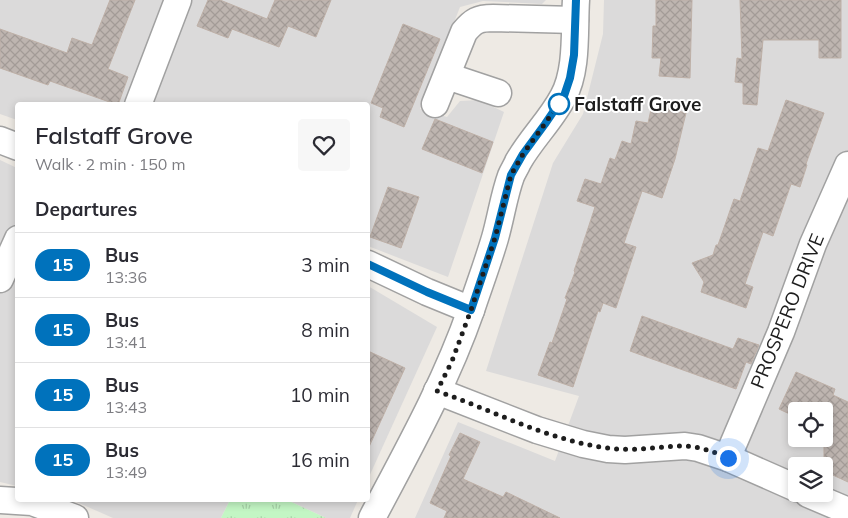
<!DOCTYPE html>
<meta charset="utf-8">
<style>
body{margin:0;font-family:Mulish,sans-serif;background:#f7f7f7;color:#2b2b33;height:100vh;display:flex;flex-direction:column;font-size:19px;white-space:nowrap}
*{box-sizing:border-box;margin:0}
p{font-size:16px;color:#7c7c81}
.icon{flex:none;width:28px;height:28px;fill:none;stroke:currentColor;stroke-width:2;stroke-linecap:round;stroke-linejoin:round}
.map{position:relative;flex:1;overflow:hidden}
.side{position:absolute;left:15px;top:102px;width:355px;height:400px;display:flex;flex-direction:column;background:#fff;border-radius:5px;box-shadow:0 2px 8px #0003}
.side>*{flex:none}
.badge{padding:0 10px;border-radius:16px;font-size:18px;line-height:32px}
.controls{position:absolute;left:788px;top:402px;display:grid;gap:10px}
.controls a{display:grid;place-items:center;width:45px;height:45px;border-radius:5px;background:#fff;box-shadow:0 2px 8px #0003;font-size:25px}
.you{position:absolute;width:25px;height:25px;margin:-12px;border:4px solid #fff;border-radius:50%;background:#1a73e8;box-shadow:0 0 0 8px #1a73e833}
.map>.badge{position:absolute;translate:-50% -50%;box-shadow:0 0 0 2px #fff}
h2{padding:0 20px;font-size:19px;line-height:45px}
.round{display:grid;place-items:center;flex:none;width:52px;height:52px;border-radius:5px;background:#f7f7f7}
.summary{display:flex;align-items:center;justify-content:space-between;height:85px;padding:0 20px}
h1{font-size:24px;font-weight:600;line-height:38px}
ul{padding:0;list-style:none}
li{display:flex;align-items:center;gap:15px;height:65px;padding:0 20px;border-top:1px solid #e1e1e2}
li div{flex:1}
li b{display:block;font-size:19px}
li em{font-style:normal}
li .badge{min-width:55px;font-weight:700;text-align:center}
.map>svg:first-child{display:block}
.residential{fill:#dbdada;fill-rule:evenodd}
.park{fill:url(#park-tufts)}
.building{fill:url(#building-cross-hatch);stroke:#beb0a7}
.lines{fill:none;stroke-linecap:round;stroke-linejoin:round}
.street-casing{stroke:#a1a1a1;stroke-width:29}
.street{stroke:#fff;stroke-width:26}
.line-casing{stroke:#fff;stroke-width:11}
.line{stroke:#0072bc;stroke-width:8}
.walk{stroke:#1d1d1d;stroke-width:5;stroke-dasharray:0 9}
.stop-dot{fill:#fff;stroke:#0072bc;stroke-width:2.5}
.labels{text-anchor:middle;stroke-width:4;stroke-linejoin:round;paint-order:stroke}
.stop-label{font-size:19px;font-weight:bold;fill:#1d1d1d;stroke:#fff;text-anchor:start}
.street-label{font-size:19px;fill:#1d1d1d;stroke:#fff}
</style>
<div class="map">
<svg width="848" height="518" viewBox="0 0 848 518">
<defs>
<pattern id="park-tufts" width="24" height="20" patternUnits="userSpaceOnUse" patternTransform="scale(1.25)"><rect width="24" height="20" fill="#c3f6c4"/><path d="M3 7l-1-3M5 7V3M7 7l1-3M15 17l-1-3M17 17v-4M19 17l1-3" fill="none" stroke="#a7d2a8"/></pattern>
<pattern id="building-cross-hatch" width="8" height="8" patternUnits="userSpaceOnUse" patternTransform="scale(1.25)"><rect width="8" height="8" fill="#beb5b0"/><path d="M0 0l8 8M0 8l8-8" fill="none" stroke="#a39b97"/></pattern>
</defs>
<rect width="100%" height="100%" fill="#eeeae4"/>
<!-- residential -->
<g class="residential">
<polygon points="0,0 546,0 542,4 483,1 460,7 420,109 447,117 460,101 479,100 504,112 448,277 368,246 368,105 18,105 17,120 0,114"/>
<path d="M604,0H848V518H415L458,422L555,461L579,396L486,371L553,163L583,114L603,34ZM796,411H824V439H796ZM796,466H824V494H796Z"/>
<polygon points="0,160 17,168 17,486 0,482"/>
<polygon points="368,286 437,327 368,479"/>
<polygon points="72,500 230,500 221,518 113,518"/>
<polygon points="287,500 358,500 350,518 326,518"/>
</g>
<!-- park -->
<polygon class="park" points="230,500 287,500 326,518 221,518"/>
<!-- building -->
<g class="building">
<polygon points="110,0 135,0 108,69 128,77 118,105 50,81 48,85 0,68 0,29 67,53 72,38 92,45"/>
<polygon points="208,0 220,0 267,19 275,0 331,0 316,37 288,26 279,47 232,29 228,38 197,26"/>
<polygon points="656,0 692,0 690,78 659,76 661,58 652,58 653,26 656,26"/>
<polygon points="740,0 841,0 841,58 819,58 819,40 763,40 757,105 743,104 743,83 735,82 737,58 742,59"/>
<polygon points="403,24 440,39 404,127 380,117 383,108 371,103"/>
<polygon points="786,100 824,113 806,164 807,165 800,187 791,184 773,236 763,232 745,284 753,287 746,308 701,292 704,282 692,263 713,255 716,245 718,245 734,199 740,201 758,148 768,151"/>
<polygon points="652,105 686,113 675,159 662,198 642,191 624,243 636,247 616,308 603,303 600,312 598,311 573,387 538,375 550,342 552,343 567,299 565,298 575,272 574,271 595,207 577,201 585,179 601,184 610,158 615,160 622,141 631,144 636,121 648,123"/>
<polygon points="435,119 493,142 482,173 422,149"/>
<polygon points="388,187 419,197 401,248 370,237"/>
<polygon points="642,316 733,349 738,338 759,345 751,364 746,362 736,389 630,351"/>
<polygon points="368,351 405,368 368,449"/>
<polygon points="796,372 835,389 833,395 848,402 848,482 824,471 824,411 796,411 796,417 779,409"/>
<polygon points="460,433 480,442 463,479 503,497 506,492 560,518 444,518 447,511 430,503 451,456 449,455"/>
</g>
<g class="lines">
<defs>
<g id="street">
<polyline points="447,76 498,93"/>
<path d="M435,104L464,32C473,21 478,18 493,18L575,20"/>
<polyline points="138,105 178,0"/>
<polyline points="0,140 18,147"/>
<polyline points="368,264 427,292 471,310"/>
<polyline points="0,279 18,239"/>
<polyline points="437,391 537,430 583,444 608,449 625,450 685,446 698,448 728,458 796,488"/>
<polyline points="728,458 732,447 781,332 813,244 848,165"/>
<polyline points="808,494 848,511"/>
<polyline points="0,500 32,502 75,518"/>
<path d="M372,518C408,450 446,382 471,310C479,286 488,262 495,238C501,217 504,195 511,176C513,171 516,167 518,162C531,139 551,120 563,97C578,70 574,30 576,0"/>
</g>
</defs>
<!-- street casing -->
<use href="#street" class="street-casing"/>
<!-- street -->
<use href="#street" class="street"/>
</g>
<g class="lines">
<defs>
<polyline id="line" points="368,264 427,292 471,310 495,238 511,175 523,154 545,124 564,96 570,78 574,55 576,0"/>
</defs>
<!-- line casing -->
<use href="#line" class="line-casing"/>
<!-- line -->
<use href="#line" class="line"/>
<!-- walk -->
<path class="walk" d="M559,104L523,154L511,175L495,238L471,310L452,361L437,391C494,411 548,440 607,448C633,452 658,446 684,446C699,446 714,452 728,458"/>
</g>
<!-- markers -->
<circle class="stop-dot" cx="559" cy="104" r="10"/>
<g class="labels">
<!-- stop labels -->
<g class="stop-label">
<text x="574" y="111">Falstaff Grove</text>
</g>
<!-- street labels -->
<g class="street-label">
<text transform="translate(787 311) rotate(-68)" y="7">PROSPERO DRIVE</text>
</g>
</g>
</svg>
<div class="controls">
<a><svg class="icon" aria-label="locate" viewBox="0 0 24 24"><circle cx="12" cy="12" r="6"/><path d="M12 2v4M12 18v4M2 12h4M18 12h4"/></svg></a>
<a><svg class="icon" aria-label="layers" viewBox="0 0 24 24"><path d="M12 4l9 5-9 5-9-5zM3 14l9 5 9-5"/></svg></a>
</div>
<div class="you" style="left:728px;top:458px"></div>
<section class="side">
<div class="summary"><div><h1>Falstaff Grove</h1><p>Walk · 2 min · 150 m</p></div><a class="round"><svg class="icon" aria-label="heart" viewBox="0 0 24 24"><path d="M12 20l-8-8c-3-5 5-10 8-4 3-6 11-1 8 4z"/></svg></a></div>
<h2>Departures</h2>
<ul>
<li><span class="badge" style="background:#0072bc;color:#fff">15</span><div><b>Bus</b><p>13:36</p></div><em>3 min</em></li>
<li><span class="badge" style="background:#0072bc;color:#fff">15</span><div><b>Bus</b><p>13:41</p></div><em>8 min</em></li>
<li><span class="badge" style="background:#0072bc;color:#fff">15</span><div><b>Bus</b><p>13:43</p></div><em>10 min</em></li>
<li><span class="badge" style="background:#0072bc;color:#fff">15</span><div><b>Bus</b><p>13:49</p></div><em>16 min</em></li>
</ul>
</section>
</div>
